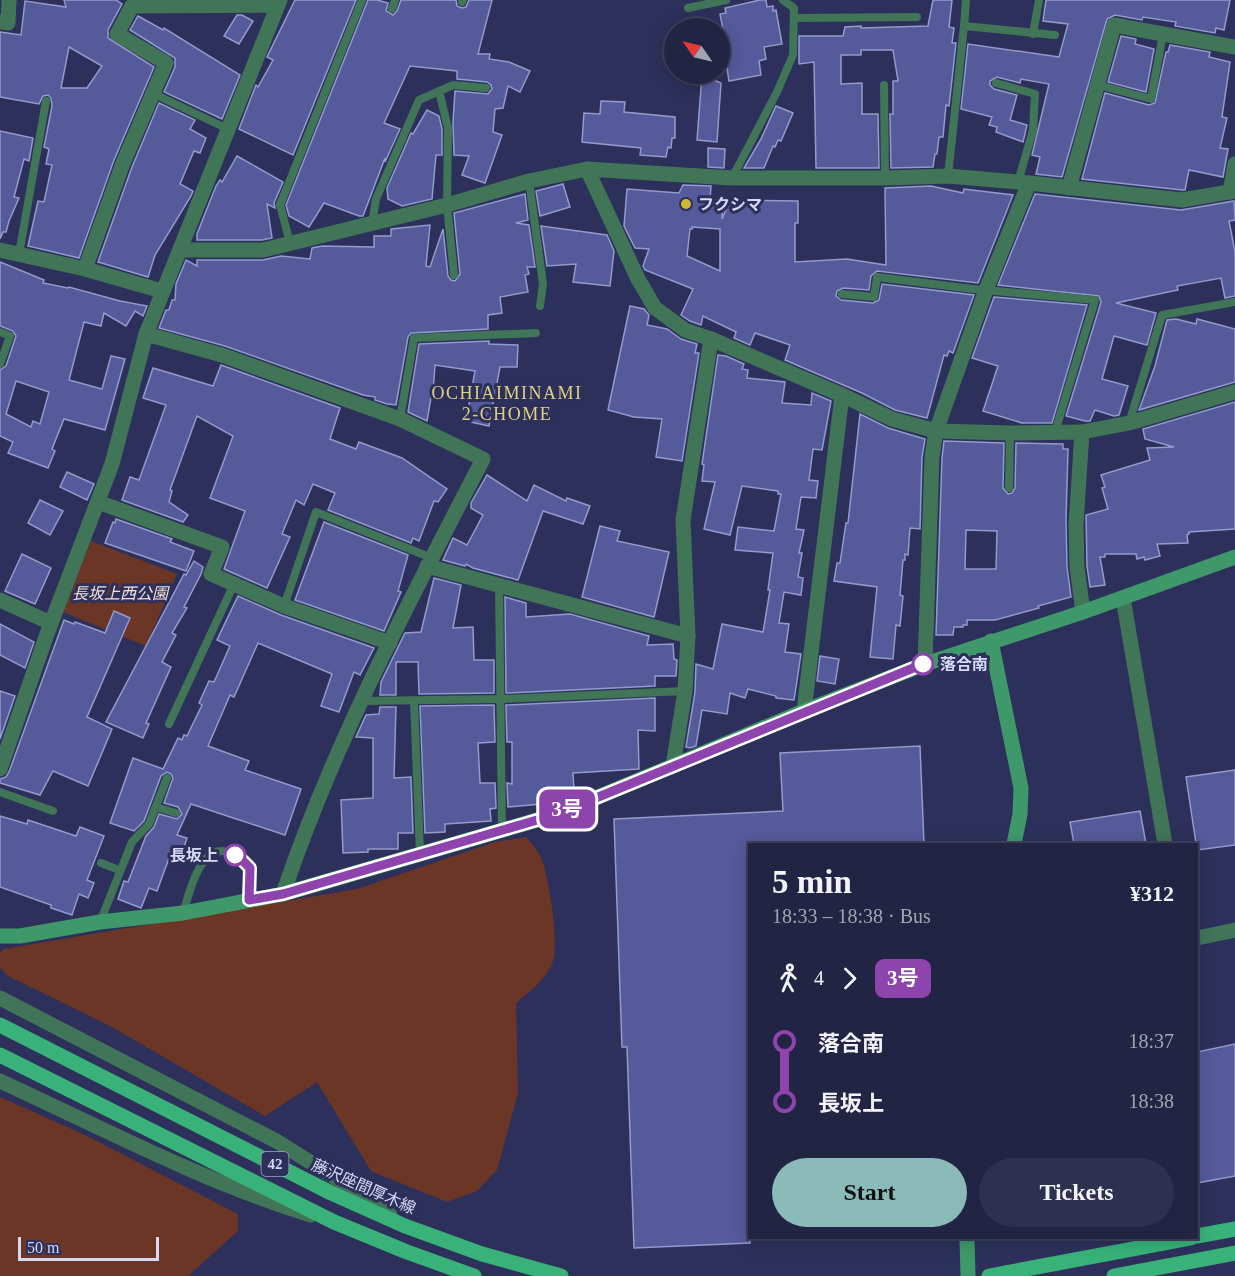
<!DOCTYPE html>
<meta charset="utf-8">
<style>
body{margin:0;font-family:"Times New Roman","Noto Sans JP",serif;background:#2e304f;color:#f1f3f6;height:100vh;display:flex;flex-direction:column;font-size:22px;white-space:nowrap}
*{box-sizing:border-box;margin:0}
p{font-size:20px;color:#a2a4b2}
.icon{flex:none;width:33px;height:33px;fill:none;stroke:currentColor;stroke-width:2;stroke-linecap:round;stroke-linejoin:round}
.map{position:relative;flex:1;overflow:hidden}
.side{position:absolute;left:748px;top:843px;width:450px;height:396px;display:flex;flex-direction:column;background:#222444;border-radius:0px;box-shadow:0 3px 15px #0003,0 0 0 2px #3f415d}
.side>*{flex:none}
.badge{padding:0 12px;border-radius:9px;font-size:21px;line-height:39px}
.needle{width:39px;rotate:304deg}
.controls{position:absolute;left:664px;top:18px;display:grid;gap:12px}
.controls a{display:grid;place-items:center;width:66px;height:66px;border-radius:50%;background:#222444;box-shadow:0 3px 15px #0003,0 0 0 2px #3f415d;font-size:30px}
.scale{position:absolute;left:18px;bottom:15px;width:141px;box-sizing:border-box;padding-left:6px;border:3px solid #d6daf5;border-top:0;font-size:16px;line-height:21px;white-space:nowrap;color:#d6daf5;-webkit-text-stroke:4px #2d305a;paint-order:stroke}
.map>.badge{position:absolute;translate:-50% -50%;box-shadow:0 0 0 3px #fff}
.legs{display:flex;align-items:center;gap:9px;height:66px;padding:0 24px;font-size:20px}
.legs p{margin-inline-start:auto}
.overview{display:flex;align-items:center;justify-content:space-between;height:102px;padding:0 24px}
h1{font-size:33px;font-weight:700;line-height:45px}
.primary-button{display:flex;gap:12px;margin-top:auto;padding:12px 24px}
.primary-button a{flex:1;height:69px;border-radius:36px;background:#8bbbb9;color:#111;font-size:24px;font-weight:700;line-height:69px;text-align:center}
.primary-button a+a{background:#2e304f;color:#f1f3f6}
ul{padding:0 24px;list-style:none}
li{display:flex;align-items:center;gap:21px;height:60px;font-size:22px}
li i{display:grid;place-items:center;width:9px;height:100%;margin:0 8px;background:currentColor}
li i::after{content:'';width:15px;height:15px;margin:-8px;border:4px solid;border-radius:50%;background:#222444}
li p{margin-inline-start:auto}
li:first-child i{background:linear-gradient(#0000 50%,currentColor 0)}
li:last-child i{background:linear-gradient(currentColor 50%,#0000 0)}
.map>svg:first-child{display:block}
.green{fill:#6b3625}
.building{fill:#545a9a;stroke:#939acc;stroke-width:1.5;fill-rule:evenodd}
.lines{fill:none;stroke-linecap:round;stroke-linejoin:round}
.lane{stroke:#407558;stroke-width:8}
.street{stroke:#407558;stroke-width:15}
.secondary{stroke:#3f986a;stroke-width:15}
.primary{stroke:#38b278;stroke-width:15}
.line-1-casing{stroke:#fff;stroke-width:14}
.line-1{stroke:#8e44ad;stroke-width:9}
.poi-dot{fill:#d0b837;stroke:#2d305a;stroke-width:2}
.stop-1-dot{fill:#fff;stroke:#8e44ad;stroke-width:3}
.labels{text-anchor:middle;stroke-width:6;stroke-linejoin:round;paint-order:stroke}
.shield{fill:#2d305a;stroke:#a3a7c6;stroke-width:1.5}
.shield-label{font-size:15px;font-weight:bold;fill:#d6daf5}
.poi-label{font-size:16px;font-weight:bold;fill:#d6daf5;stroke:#2d305a;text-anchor:start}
.park-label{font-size:16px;font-style:italic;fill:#f4ded7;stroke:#2d305a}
.stop-label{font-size:16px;font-weight:bold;fill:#d6daf5;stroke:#2d305a;text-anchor:start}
.street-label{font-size:16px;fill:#d6daf5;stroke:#2d305a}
.neighbourhood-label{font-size:18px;letter-spacing:1.5px;fill:#e0d082;stroke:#2d305a}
</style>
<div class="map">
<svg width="1235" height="1276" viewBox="0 0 1235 1276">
<rect width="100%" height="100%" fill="#2d305a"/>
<!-- green -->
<g class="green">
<polygon points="91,541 177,574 146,646 63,612"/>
<path d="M526,837C532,844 539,852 542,860C549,880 561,949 551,966C543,982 529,992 516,1003L518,1093L497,1170L477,1191L447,1202L371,1171L317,1082L265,1116L112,1027L8,976L0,968V953L4,949L357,889L495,842Z"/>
<polygon points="0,1097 85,1135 238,1214 238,1231 188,1276 0,1276"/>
</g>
<!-- building -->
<g class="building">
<path d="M64,0H116L122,4L108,30V38L154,67L114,160L79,258L28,246L38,201L44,202L52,165L46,164L49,149L44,147L52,106L51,98L48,95L43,96L39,104L0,97V32L21,35L25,1L66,7ZM69,47L102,66L87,88H61Z"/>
<polygon points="295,0 356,0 293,155 239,129 256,85 258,87 273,60 267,57"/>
<polygon points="368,0 377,0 388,3 386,11 393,15 397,11 401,0 456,0 457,6 462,8 466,7 469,0 492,0 478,54 490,54 489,59 509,62 530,71 520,92 508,86 503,108 495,109 493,132 502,135 485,183 462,175 469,156 454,155 453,122 455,91 488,94 492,89 491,85 487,82 457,79 457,71 410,66 384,123 400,129 385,162 385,158 363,216 359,216 324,203 309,227 289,216 286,205"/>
<polygon points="760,0 766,0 767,7 773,6 773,11 776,10 782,44 764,47 766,59 759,61 761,75 729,81 722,36 724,35 720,14 726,13 725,8"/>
<polygon points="933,0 952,0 949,27 954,28 952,43 956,43 949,106 946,105 943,137 939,137 937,154 935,154 933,167 891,168 890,114 893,114 893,81 898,81 893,50 861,50 861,55 841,55 841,84 862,83 862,114 878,114 879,168 816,168 814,62 799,64 799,36 843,36 845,27 861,26 861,28 928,26"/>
<polygon points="1046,0 1230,0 1224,30 1216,28 1215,33 1175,26 1176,22 1143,17 1142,20 1115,15 1107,19 1062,177 1036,174 1040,157 1032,155 1049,84 1021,79 1020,83 997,77 990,81 990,85 994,89 1017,95 1010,120 1027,125 1023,142 996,132 997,127 989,125 992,117 961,109 968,44 1059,57 1068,24 1043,21"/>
<polygon points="237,15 242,15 253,21 239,44 224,36"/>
<polygon points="138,16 163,30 164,28 240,75 222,119 164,92 175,67 175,58 130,30"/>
<polygon points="1121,36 1136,39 1135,44 1154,49 1146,92 1108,82"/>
<polygon points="1170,45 1210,52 1209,57 1230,62 1222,117 1227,118 1220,148 1228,149 1223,177 1189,170 1185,190 1182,190 1082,179 1105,93 1149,105 1155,103 1166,52 1168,52"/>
<polygon points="702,75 721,83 717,142 697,140"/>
<polygon points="601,101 625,102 624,112 675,117 675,138 672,138 671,148 668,147 666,157 640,155 641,148 582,142 584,113 600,114"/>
<polygon points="159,103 195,120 190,129 206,138 200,153 194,151 180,184 193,191 191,196 155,255 148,277 98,262 132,167"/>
<polygon points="776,106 793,113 781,141 778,140 775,147 773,146 764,168 744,168 761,139"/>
<polygon points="427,110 439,116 442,129 442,155 436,155 432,199 402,206 388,199 387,188 411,133 413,134"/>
<polygon points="0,131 33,138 29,161 24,159 14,197 19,198 9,221 6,232 3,232 0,239"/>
<polygon points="708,148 725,149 724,168 708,167"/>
<polygon points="237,156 283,182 274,203 275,208 267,204 272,238 262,240 197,240 197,234 216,186 220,180 222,182"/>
<polygon points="563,184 570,207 540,216 536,191"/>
<path d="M683,185L711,186L710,200H723L722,219L730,200L798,201V223H795V262L847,259L886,265L885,188L931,186L963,193L964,189L1013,195L978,283L877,271L871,276L869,290L843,288L837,291L836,296L841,300L873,303L879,300L882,284L974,295L953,353L949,351L947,356L944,355L927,418L895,410L862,393L785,360L790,345L755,333L750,345L734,338L736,332L703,316L701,325L690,321L681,315L693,289L645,270L643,266L649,249L635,248L624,226L627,189L679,193ZM692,227L720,229V271L687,256L690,229H692Z"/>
<polygon points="525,194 528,220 516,223 529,225 535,267 527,267 529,274 525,275 528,292 500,297 502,313 488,315 488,329 411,333 408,337 396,405 387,404 375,400 375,397 363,395 225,346 159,328 166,310 169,310 172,300 175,300 176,284 186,260 197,266 197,260 263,260 281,256 310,259 312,248 322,246 374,247 374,236 391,236 391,229 430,225 426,266 430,267 443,229 448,276 451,280 455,281 460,274 454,213"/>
<polygon points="1035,194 1181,210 1234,201 1235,220 1229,221 1235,252 1235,296 1225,298 1221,278 1177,286 1178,290 1116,303 1156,313 1147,345 1114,336 1102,379 1128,386 1119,415 1114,416 1095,410 1090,421 1085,421 1066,416 1101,302 1099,296 998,285"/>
<polygon points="541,226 607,235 614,251 610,286 573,282 576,264 547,266"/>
<path d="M0,262L44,280L43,283L68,288L69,287L120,301L147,306L143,316L135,311L126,326L104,313L101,326L84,322L69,380L102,389L111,356L125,359L105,430L64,419L52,449L55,451L48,468L8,453L13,442L0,436V370L6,366L16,336L13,331L0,326ZM16,381L49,392L40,424L33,421L31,427L6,414Z"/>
<polygon points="994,297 1087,305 1052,423 1022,423 983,411 998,366 972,358"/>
<polygon points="630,306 644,309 649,315 647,325 667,329 681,339 697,344 695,353 699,353 682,461 656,457 662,419 634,417 608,410"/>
<polygon points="1176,319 1196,324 1197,319 1235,329 1235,382 1139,410 1155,366 1167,320"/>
<polygon points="489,341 489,344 518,345 517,367 500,367 489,426 466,421 475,371 435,365 433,393 432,392 427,421 408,412 419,344"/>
<polygon points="718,355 726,356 744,364 742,369 748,370 747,378 785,382 782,403 811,405 812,393 831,401 822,450 813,449 809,480 818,481 816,498 801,497 796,529 804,530 799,553 802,553 798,577 803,578 801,595 784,592 779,623 789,624 785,652 801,654 794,700 776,698 776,696 748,689 745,698 730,693 727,714 702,710 696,746 690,748 686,747 695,692 696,664 713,669 722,624 763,632 770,590 768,590 773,553 735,550 738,527 774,531 781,494 778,494 778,491 742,486 730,535 704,529 715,482 702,481 704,465 702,464"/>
<polygon points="221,365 340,408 330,439 356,449 359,442 402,458 447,489 438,502 434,501 419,541 413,538 411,543 328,510 335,493 313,484 304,505 296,500 282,534 290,537 267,588 224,569 245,511 210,498 233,436 197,416 170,490 172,491 169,502 188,515 183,522 122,500 130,477 139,480 166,405 143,398 153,368 213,386"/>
<polygon points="1235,402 1235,529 1189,532 1189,534 1187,535 1188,543 1157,544 1160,556 1145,560 1144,557 1137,559 1136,554 1105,554 1105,557 1100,557 1105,585 1090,587 1087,566 1086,515 1108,509 1102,488 1105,487 1101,475 1150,460 1147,448 1174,447 1145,439 1143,429"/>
<polygon points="860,414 888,428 925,439 922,457 920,529 910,528 908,555 905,554 905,560 903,560 900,595 903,596 900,626 896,625 893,659 870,657 877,587 834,581 837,563 840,563 846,523 848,523"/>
<path d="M944,441L1004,443L1003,488L1008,494L1012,493L1015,488L1016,443L1063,444V449H1068L1066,520L1067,567L1071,597L1038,606L1039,608L995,620H967V625H963V627H954L953,635H936L942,458ZM966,530L997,531L996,569H965Z"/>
<polygon points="67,472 94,484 87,500 60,487"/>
<polygon points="487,475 527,501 534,485 566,501 567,498 590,506 583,524 543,511 518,580 473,568 466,564 465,566 443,560 453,538 467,545 483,515 471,508 471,503"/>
<polygon points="40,500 63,511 50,535 28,523"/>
<polygon points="116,519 172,539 170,542 194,551 186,571 105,543 113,522 115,523"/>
<polygon points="324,522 408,555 398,591 401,592 384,631 295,600"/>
<polygon points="600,526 620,531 617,541 669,552 654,617 582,597"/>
<polygon points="22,554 51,568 35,604 5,591"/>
<polygon points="194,561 203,567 201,574 184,607 187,608 172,633 176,635 162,662 171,667 146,723 149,724 143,738 106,722 184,574 186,575"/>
<polygon points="434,578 461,585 453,628 473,627 474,660 494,660 494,693 419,694 418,662 396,662 396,695 380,695 381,682 405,633 421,632"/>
<polygon points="238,596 281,615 374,648 360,675 354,672 339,712 321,706 332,674 258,643 234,697 230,695 208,746 249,761 245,770 301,789 285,835 191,804 177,835 187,838 182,853 172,850 157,891 149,888 141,908 118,899 124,881 128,882 146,836 154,827 159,814 177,819 182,814 178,807 164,803 173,778 171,774 167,772 161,776 144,821 134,831 110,823 133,758 163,769 178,738 182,740 184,735 187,736 202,705 199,703 209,681 214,682 230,646 217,640"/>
<polygon points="505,597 526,603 526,617 570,614 649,636 647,645 673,644 674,659 677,660 676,676 655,676 655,686 506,693"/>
<polygon points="114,611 130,618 87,717 112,729 88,786 53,771 40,795 0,783 0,779 6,777 9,772 64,620 74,624 75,622 105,633"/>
<polygon points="0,624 34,642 25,668 0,655"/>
<polygon points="820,656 839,659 835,684 817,681"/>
<polygon points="0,691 15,696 0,739"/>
<polygon points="655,698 655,731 638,730 639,769 573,773 574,790 541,792 542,804 508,807 507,783 512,784 512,742 507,742 506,705"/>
<polygon points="494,705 495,742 478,743 480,783 495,783 496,808 490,809 491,821 445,824 445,832 425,833 420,706"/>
<polygon points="380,707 396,707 394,778 411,777 413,833 398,833 398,849 368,849 368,852 343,853 341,800 373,798 373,738 356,737 366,715 379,714"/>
<polygon points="920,746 924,844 750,844 750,1243 634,1248 627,1047 622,1047 614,819 783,811 780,753"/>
<polygon points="1235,770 1235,845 1197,850 1186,777"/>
<polygon points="1140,811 1146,844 1074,844 1070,822"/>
<polygon points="0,816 27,824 28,820 76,836 80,827 104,836 87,880 94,883 88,898 79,894 72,915 51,908 51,905 0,887"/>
<polygon points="1235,1044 1235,1176 1197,1183 1197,1052"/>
</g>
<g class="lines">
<!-- lane -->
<g class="lane">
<polyline points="462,2 463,0"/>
<polyline points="688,8 726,0"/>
<polyline points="392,9 395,0"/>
<polyline points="794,18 917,17"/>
<polyline points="964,26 966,0"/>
<polyline points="1033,34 1039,0"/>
<polyline points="996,83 1035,94 1033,130 1018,182"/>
<polyline points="884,85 885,178"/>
<polyline points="1098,85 1151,99 1163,34"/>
<polyline points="439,91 448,128 447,205 454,275"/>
<polyline points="152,93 228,129"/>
<polyline points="948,176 964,26 1055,35"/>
<polyline points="732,178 777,92 793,55 794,8 783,0"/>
<polyline points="529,181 543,284 540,306"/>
<polyline points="372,224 376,199 419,100 453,85 486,88"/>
<polyline points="290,243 280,205 362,0"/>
<polyline points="19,254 46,101"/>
<polyline points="842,294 874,297 877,277 973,289 1095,300 1055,432"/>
<polyline points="0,332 10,336 0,364"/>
<polyline points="400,419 414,338 536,333"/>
<polyline points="1129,423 1162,315 1235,302"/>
<polyline points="1009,488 1010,433"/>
<polyline points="499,585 502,830"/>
<polyline points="284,606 316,512 432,558"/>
<polyline points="362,701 500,699 685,691"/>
<polyline points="414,701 420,853"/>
<polyline points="169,724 234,584"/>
<polyline points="0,792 53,811"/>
<polyline points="156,807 176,813"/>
<polyline points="101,863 119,870"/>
<path d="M183,913C193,880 207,822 250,868L249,900"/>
<polyline points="100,922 132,842 149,824 167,778"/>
</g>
<!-- street -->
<g class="street">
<polyline points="0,22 8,23 9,0"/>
<polyline points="587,169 638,279 655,308 685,330 711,339 842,395 892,419 936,431 1010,433 1082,432 1129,423 1235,392"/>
<polyline points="1029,183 1182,200 1235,191"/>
<polyline points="1069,188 1114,25 1235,47"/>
<polyline points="1230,192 1235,164"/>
<polyline points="0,250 85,269 162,291"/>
<polyline points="180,250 263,250 447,205 529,181 587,169 732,178 885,178 948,176 1029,183 986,290 936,431 932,457 925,664"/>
<polyline points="85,269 123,163 166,63 117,34 132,6 278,5"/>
<path d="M146,334L222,355L400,419L483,459C410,600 334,742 283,894"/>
<polyline points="1082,432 1076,525 1077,567 1083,612"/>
<polyline points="98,502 222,547 211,574 284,606 390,643"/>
<polyline points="427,566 688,636"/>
<polyline points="1123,598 1165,844"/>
<polyline points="0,600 51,623"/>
<polyline points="804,711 842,395"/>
<polyline points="673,766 685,691 688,636 683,520 711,339"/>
<polyline points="0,769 47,634 112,464 146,334 280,0"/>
<polyline points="1197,938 1235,930"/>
<polyline points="0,998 278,1142 353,1189 390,1215"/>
<path d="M0,1081C100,1127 206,1183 311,1215"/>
</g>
<!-- secondary -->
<g class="secondary">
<polyline points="991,641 1021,788 1020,814 1014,844"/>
<polyline points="0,936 20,936 100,922 183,913 283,894 544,818 591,800 804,711 925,664 1083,612 1235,557"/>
<polyline points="967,1238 968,1276"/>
</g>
<!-- primary -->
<g class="primary">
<polyline points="0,1025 331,1193 405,1226 482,1254 561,1276"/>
<polyline points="0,1055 334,1222 407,1252 474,1276"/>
<polyline points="1197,1236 1235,1229"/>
<polyline points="989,1276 1191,1238"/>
<polyline points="1114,1276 1235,1253"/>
</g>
</g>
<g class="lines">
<defs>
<polyline id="line-1" points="235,855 238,856 250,868 249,900 283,894 544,818 591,800 923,664"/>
</defs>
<!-- line-1 casing -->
<use href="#line-1" class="line-1-casing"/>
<!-- line-1 -->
<use href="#line-1" class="line-1"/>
</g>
<!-- markers -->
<circle class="poi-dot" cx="686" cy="204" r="6"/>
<g class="stop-1-dot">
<circle cx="923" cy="664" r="10"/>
<circle cx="235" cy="855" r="10"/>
</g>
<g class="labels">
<!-- shield labels -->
<rect class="shield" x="261.5" y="1152" width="27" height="24" rx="4.5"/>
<g class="shield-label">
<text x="275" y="1169">42</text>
</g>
<!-- poi labels -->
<g class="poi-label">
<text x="698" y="210">フクシマ</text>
</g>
<!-- park labels -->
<g class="park-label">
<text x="120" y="599">長坂上西公園</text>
</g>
<!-- stop labels -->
<g class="stop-label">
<text x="940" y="670">落合南</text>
<text x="218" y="861" text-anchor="end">長坂上</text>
</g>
<!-- street labels -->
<g class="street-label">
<text transform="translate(364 1186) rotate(24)" y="6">藤沢座間厚木線</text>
</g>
<!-- neighbourhood labels -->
<g class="neighbourhood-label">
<text x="507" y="399">OCHIAIMINAMI<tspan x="507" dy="21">2-CHOME</tspan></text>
</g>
</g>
</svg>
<div class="controls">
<a><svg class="needle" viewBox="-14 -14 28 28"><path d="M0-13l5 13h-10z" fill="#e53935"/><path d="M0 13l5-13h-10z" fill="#a2a4b2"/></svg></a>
</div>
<div class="scale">50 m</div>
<b class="badge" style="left:567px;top:809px;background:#8e44ad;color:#fff">3号</b>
<section class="side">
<div class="overview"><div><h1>5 min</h1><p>18:33 – 18:38 · Bus</p></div><b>¥312</b></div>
<div class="legs"><svg class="icon" aria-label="walk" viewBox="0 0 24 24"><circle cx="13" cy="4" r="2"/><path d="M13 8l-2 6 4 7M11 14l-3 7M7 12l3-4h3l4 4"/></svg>4<svg class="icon" aria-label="forward" viewBox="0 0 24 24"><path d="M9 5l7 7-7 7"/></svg><b class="badge" style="background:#8e44ad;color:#fff">3号</b></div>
<ul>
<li><i style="color:#8e44ad"></i><b>落合南</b><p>18:37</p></li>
<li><i style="color:#8e44ad"></i><b>長坂上</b><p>18:38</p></li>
</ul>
<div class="primary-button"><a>Start</a><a>Tickets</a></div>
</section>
</div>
